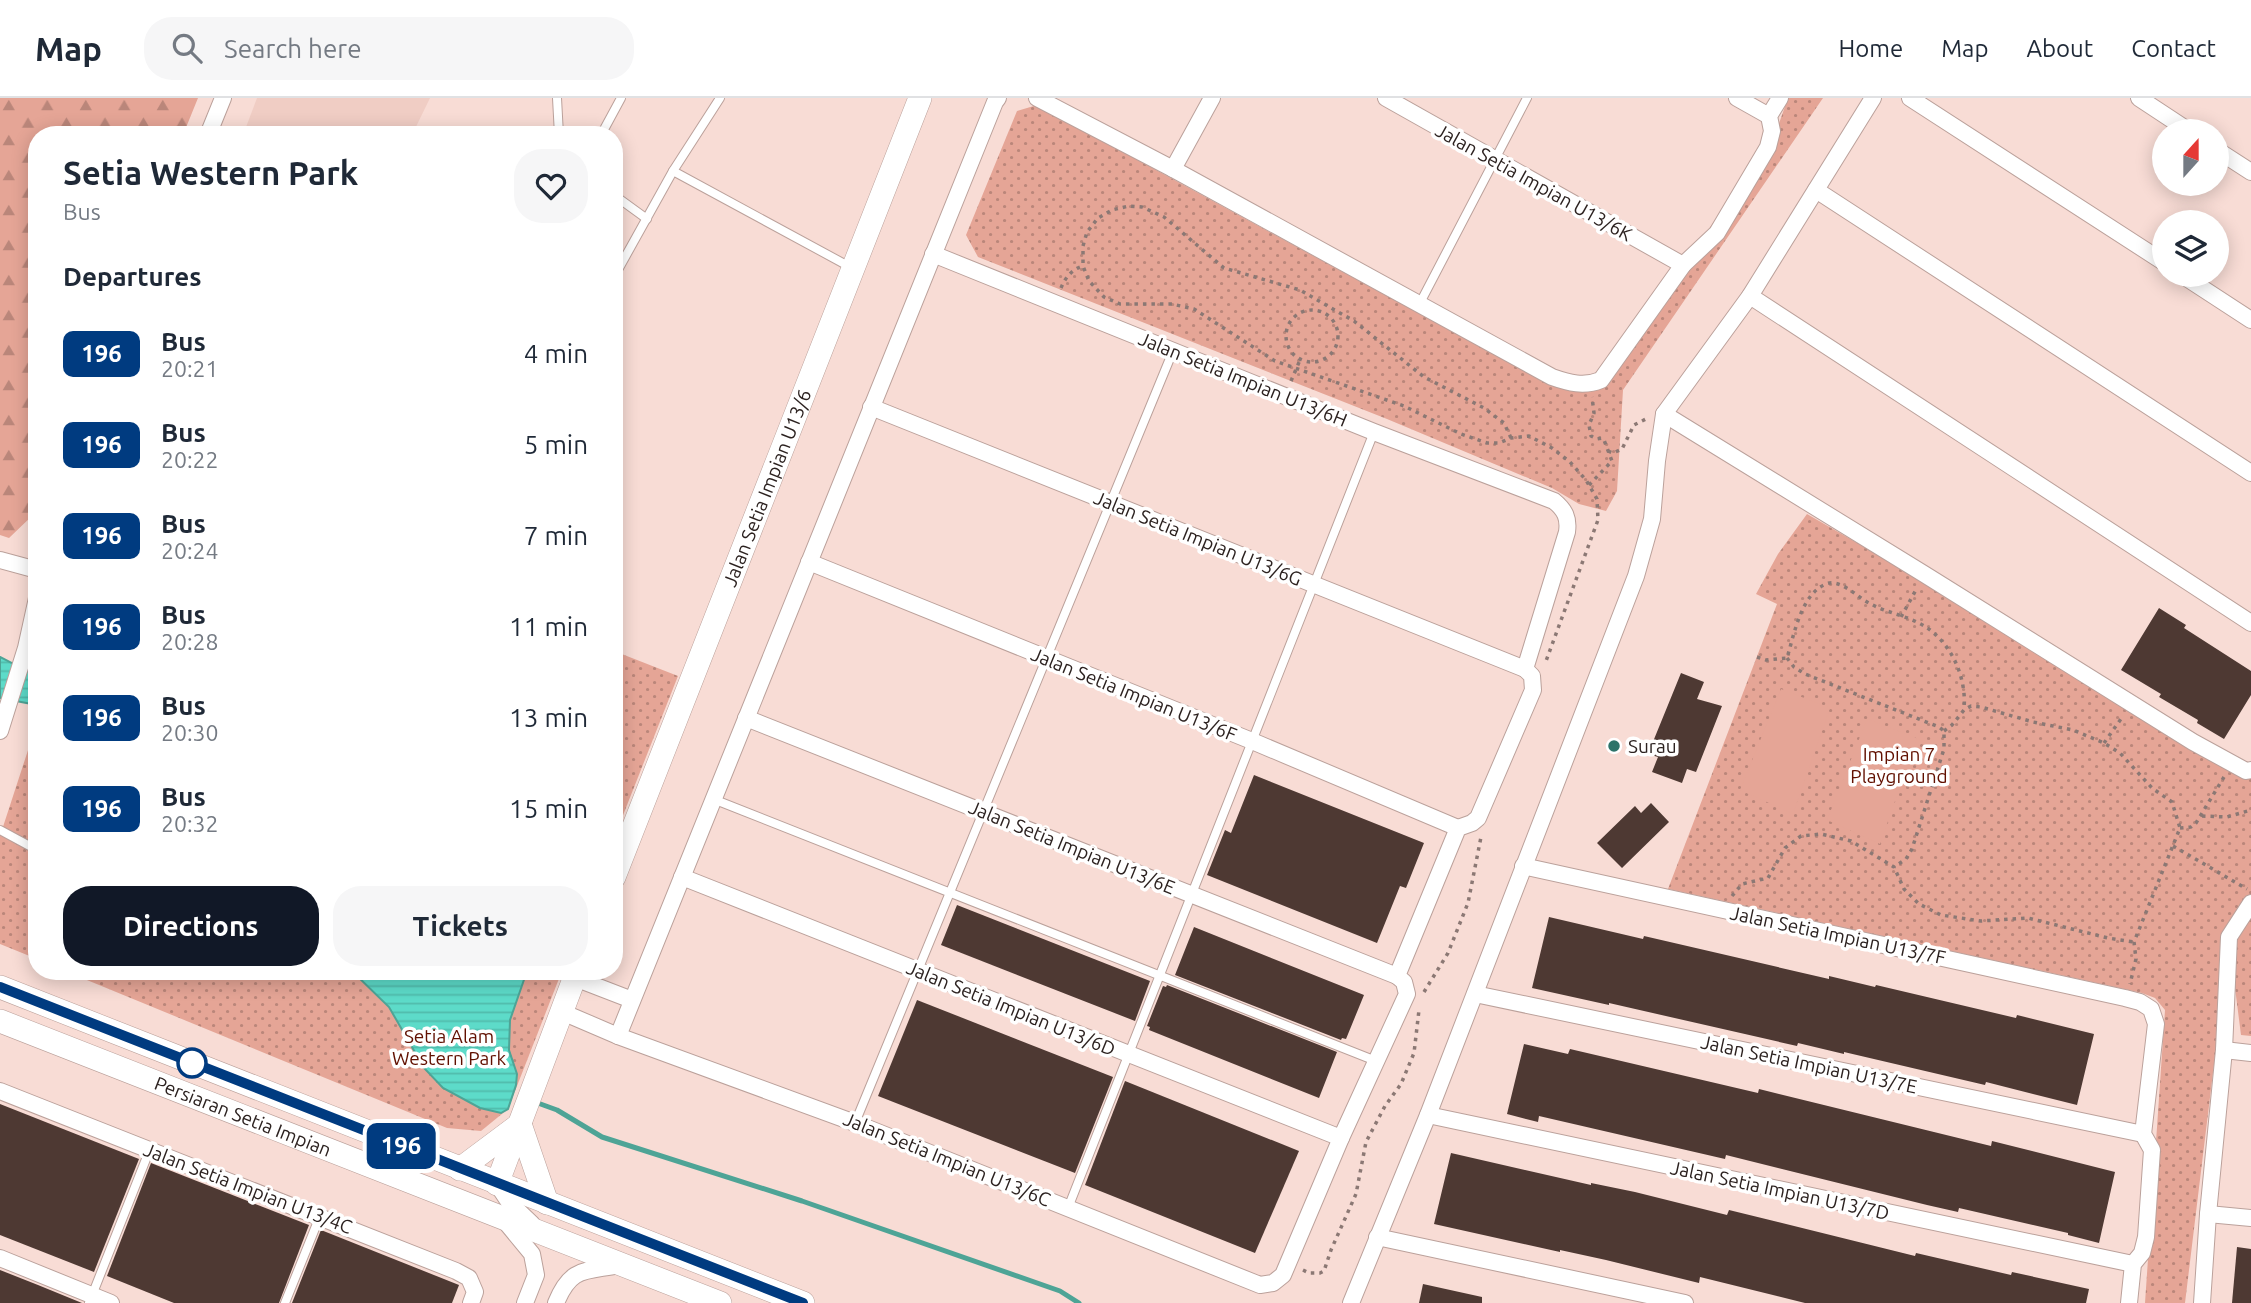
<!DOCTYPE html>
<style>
body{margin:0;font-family:Ubuntu,sans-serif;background:#f6f6f7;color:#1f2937;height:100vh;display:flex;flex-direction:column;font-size:26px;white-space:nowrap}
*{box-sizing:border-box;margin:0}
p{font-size:23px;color:#747a83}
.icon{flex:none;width:38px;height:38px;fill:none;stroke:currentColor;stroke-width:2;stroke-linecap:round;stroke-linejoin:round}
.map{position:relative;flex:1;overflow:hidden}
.sheet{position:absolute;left:28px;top:28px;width:595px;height:854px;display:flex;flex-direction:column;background:#fff;border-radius:28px;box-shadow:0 4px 18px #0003}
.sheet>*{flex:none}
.badge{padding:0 14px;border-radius:10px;font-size:24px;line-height:46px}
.needle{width:46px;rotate:21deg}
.controls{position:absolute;left:2152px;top:21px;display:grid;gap:14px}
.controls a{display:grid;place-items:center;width:77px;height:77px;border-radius:50%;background:#fff;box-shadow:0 4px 18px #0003;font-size:35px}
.map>.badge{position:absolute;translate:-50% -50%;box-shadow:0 0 0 4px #fff}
h2{padding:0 35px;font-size:26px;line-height:63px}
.round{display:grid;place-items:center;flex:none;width:74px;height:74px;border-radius:28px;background:#f6f6f7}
.headline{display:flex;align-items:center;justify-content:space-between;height:119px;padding:0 35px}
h1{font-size:33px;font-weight:700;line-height:52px}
.cta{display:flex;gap:14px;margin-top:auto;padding:14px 35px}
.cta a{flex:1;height:80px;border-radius:28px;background:#111827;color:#fff;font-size:28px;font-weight:700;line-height:80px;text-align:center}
.cta a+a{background:#f6f6f7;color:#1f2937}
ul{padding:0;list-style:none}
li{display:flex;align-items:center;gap:21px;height:91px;padding:0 35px}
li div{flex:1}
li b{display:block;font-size:26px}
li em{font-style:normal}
li .badge{min-width:77px;font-weight:700;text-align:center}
header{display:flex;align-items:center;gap:42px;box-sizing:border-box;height:98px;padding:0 35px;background:#fff;border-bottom:2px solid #e0e1e3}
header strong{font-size:33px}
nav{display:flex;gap:38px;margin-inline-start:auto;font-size:24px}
.search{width:490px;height:63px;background:#f6f6f7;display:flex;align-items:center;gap:18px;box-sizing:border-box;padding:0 24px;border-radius:28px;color:#747a83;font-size:26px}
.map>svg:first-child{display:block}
.built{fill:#f0cdc4}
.forest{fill:url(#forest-firs)}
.park{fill:url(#park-dots)}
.pitch{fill:#e5a596}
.water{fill:url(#water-rules);stroke:#4ea496;stroke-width:2}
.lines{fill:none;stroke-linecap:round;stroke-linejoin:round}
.stream{stroke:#4ea496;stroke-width:5}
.building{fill:#4e3933}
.lane-casing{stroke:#bba19b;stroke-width:10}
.street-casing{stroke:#bba19b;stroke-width:18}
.secondary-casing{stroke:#bba19b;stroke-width:24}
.path{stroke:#8b7874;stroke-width:3.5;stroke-dasharray:3.5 5;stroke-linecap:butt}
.lane{stroke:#fff;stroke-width:8}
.street{stroke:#fff;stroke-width:16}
.secondary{stroke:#fff;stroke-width:23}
.line-casing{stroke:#fff;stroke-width:16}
.line{stroke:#003b80;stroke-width:10}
.poi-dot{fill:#2d7369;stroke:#fff;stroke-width:2.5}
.stop-dot{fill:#fff;stroke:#003b80;stroke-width:3.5}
.labels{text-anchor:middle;stroke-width:7;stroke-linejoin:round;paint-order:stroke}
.street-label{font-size:19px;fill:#2c2220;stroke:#fff}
.poi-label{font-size:19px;fill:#2c2220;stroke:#fff;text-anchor:start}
.park-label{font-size:19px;fill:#611000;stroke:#fff}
</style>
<header>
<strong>Map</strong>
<div class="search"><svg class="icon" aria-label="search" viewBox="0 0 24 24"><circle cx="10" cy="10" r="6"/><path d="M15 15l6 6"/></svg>Search here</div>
<nav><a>Home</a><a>Map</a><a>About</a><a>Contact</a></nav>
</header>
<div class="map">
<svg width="2251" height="1205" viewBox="0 0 2251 1205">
<defs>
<pattern id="forest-firs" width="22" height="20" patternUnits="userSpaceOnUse" patternTransform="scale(1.75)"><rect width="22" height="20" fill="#e5a596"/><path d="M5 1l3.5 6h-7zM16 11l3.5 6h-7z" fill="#ba867a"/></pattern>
<pattern id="park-dots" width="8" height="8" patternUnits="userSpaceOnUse" patternTransform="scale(1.75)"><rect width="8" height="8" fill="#e5a596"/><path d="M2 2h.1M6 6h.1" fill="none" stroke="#ba867a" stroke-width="1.8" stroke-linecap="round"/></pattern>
<pattern id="water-rules" width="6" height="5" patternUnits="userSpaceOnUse" patternTransform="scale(1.75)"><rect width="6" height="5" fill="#5ddbc9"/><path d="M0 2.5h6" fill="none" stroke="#51bcac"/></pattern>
</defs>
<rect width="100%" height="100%" fill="#f8dcd5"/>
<!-- built -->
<polygon class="built" points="257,0 430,0 412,37 243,37"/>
<!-- forest -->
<polygon class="forest" points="0,0 198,0 183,37 37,37 37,408 33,417 9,440 0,437"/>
<!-- park -->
<g class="park">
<polygon points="1788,0 1823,0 1623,292 1617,393 1606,413 1579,406 1552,390 1387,321 978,159 966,137 1017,13 1037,7 1552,288 1588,284 1700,144 1777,31"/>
<polygon points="1807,416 2251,672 2251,938 2241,937 2229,843 2185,1205 2145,1205 2165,912 2155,900 2142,895 1668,791 1777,506 1756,496 1778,456"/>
<polygon points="614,553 678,578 614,740"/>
<polygon points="37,618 37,861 0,846 0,738 31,643"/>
<polygon points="65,873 562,873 508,1011 481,1033 447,1030"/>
</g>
<!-- pitch -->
<g class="pitch">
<polygon points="1781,591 1830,610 1793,716 1740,692"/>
<polygon points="1867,621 1917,640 1880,746 1827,722"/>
</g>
<!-- water -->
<g class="water">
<polygon points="0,559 37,578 37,607 0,600"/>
<polygon points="352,873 527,873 510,922 509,952 517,976 516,987 508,1011 501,1015 480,1010 443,990 424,970 389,909"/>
</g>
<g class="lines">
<!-- stream -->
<polyline class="stream" points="535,1004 557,1012 602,1039 802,1103 1060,1193 1079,1205"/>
</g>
<!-- building -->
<g class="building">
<polygon points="2159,510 2186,527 2184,530 2251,573 2251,597 2224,641 2197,625 2198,622 2159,599 2161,596 2121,572"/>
<polygon points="1681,575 1704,584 1697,601 1722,608 1696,674 1687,671 1682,685 1652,674 1658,659 1648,656"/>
<polygon points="1254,677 1424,745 1406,790 1400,788 1377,845 1207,777 1225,732 1231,735"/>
<polygon points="1651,705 1669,724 1622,770 1597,745 1635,708 1641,715"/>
<polygon points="957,807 1150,883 1135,923 941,847"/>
<polygon points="1549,819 1643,841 1644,838 1829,881 1829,878 1875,889 1876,887 2016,920 2017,917 2094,936 2077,1007 1986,984 1985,987 1844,954 1844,956 1798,945 1797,948 1609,905 1609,907 1532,890"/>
<polygon points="1194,829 1364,897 1346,941 1342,940 1341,942 1175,877"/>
<polygon points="1167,887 1337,954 1319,1000 1149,932 1150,929 1147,928 1163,888 1166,889"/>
<polygon points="917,902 1113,979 1075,1075 878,998"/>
<polygon points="1524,946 1568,956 1570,951 1758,995 1759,991 1991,1048 1992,1043 2115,1074 2099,1145 2068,1137 2068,1135 1959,1110 1958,1114 1927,1107 1726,1057 1725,1061 1539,1018 1538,1024 1507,1016"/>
<polygon points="1125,983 1299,1053 1255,1155 1085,1087"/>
<polygon points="0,1006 139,1061 94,1174 0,1137"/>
<polygon points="1451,1055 1591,1087 1591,1085 1635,1094 1727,1117 1729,1112 1915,1158 1916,1155 2011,1177 2012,1174 2089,1191 2086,1205 1805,1205 1700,1179 1699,1185 1606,1162 1560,1152 1560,1154 1434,1126"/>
<polygon points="151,1065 309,1127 279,1205 174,1205 107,1178"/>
<polygon points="321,1132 459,1187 452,1205 292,1205"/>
<polygon points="2237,1149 2251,1151 2251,1205 2232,1205"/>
<polygon points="0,1172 38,1187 82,1205 0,1205"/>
<polygon points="1423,1186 1482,1199 1482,1205 1419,1205"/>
</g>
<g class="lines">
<defs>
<g id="lane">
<polyline points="557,0 559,37"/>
<polyline points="601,37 621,0"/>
<polyline points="673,73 852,170"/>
<polyline points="614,97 647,121"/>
<polyline points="614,179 673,73 720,0"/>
<polyline points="1420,205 1527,0"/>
<polyline points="713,701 1376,963"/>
<polyline points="0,732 37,752"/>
<polyline points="855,1025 1173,253"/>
<polyline points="1068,1110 1374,334"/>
<polyline points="89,1205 150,1051"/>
<polyline points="285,1205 320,1118"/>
</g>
<g id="street">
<path d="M1037,0L1173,71L1552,279C1569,285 1584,289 1601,282L1683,167L1717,135L1768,49L1772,33L1769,18L1780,0"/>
<polyline points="1386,0 1683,167"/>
<polyline points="1737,0 1769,18"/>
<polyline points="1910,0 2165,165"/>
<polyline points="2139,0 2189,33"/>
<polyline points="208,37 223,0"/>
<polyline points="2217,52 2251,74"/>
<polyline points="1173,71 1212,0"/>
<polyline points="1816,92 2251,375"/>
<polyline points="2182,177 2251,222"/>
<polyline points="1750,198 2251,525"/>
<polyline points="871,309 1525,571"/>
<polyline points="1664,316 1924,476 2193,644 2246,673 2251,672"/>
<polyline points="0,462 37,472"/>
<polyline points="809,464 1252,643 1458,730"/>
<polyline points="746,620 1397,878"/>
<polyline points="0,633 26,550 37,500"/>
<polyline points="1523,768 2125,900 2140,904 2151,911 2156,926 2143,1036 2152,1052 2146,1139 2142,1155 2133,1166 2129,1205"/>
<polyline points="682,779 1341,1040"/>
<polyline points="575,880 632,902"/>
<polyline points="1475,896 2143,1036"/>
<path d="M562,914L618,938L855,1025L1260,1187L1273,1185L1283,1177L1341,1040L1407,896L1404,884L1397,878L1458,730L1472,725L1478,720L1533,592L1532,578L1525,571L1567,434C1569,420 1565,412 1554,403L1374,334L933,156"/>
<polyline points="618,938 995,4 998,0"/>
<polyline points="2224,952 2251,955"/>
<polyline points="0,993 456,1173 469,1180 475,1194 471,1205"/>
<polyline points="1428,1017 2133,1166"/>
<polyline points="497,1086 509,1104 532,1126"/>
<polyline points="2208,1116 2251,1120"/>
<polyline points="504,1122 532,1156 536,1177 525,1205"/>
<polyline points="1377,1139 1685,1205"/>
<polyline points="0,1160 111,1205"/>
<path d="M556,1205C571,1168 585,1174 620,1167"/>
<polyline points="1351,1205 1428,1017 1636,478 1652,421 1657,363 1664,316 1750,198 1873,0"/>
<polyline points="2202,1205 2208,1116 2224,952 2229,839 2251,805"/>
</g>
<g id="secondary">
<path id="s1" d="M614,779L920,0"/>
<polyline points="0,889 803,1205"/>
<path id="s2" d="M0,923L720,1205"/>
<polyline points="520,1026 547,1105"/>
<polyline points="460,1071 519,1027"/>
<polyline points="497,1086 577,873"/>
</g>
</defs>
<!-- lane casing -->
<use href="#lane" class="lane-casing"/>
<!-- street casing -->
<use href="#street" class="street-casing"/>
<!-- secondary casing -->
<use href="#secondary" class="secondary-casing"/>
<!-- path -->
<g class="path">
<path d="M1061,190C1065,180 1072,171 1083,168"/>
<circle cx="1312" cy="238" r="26"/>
<polyline points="1291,283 1300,262"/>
<polyline points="1511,340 1504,325 1484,310 1424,279 1354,223 1300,192 1224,170 1164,119 1142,109 1129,108 1112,112 1098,120 1087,134 1083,148 1083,168 1089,183 1104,199 1120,206 1172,206 1194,211 1275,263 1404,308 1461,336 1487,345 1499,345 1511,340 1529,338 1552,350 1570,364 1586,382 1597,401 1598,422 1546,563"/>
<polyline points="1608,353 1613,355 1622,351 1634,327 1648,320"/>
<polyline points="1589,387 1612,363 1604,342 1602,340 1597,341 1591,338 1589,327 1594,315 1592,299"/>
<polyline points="1901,519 1917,490"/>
<path d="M1757,559L1766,562L1787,560C1794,537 1801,496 1826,486C1840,480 1857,499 1869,505C1885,514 1903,517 1919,525C1950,541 1967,578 1964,611"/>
<polyline points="1787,560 1794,569 1805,576 1939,629 1944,633 1944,651 1912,751 1906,761 1894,769"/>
<polyline points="1944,633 1952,627 1964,612 1971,608 1981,609 2033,624 2073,632 2104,645 2120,655 2152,690 2172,704 2180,730 2134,844 2136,861 2130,886"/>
<polyline points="2104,645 2123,618"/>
<polyline points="2202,718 2227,719 2251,712"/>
<polyline points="2180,730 2191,729 2196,725 2224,679"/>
<polyline points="2173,748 2247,791"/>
<polyline points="1732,798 1742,786 1768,780 1785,750 1801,738 1821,736 1851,743 1894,769 1904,791 1919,806 1941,817 1981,823 2028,820 2108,840 2134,844"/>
<polyline points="1424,894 1448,855 1468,805 1481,739"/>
<polyline points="1303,1172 1309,1175 1320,1175 1324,1173 1331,1152 1356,1096 1366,1044 1385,1008 1401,986 1414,955 1419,912"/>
</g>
<!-- lane -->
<use href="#lane" class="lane"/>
<!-- street -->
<use href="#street" class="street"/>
<!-- secondary -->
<use href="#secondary" class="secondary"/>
</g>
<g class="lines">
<defs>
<polyline id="line" points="0,889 803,1205"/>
</defs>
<!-- line casing -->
<use href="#line" class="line-casing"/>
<!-- line -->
<use href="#line" class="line"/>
</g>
<!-- markers -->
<circle class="poi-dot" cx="1614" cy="648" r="7"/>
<circle class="stop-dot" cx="192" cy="965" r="14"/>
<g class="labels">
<!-- street labels -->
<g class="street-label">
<text transform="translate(1534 84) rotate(29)" y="7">Jalan Setia Impian U13/6K</text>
<text transform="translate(1243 281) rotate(22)" y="7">Jalan Setia Impian U13/6H</text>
<text dy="7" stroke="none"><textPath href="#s1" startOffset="418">Jalan Setia Impian U13/6</textPath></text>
<text transform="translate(1198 440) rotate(22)" y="7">Jalan Setia Impian U13/6G</text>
<text transform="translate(1134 596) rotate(22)" y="7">Jalan Setia Impian U13/6F</text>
<text transform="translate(1072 749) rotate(22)" y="7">Jalan Setia Impian U13/6E</text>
<text transform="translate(1838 837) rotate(12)" y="7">Jalan Setia Impian U13/7F</text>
<text transform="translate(1011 910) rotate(22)" y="7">Jalan Setia Impian U13/6D</text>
<text transform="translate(1809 966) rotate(12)" y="7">Jalan Setia Impian U13/7E</text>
<text dy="7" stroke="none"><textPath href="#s2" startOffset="261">Persiaran Setia Impian</textPath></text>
<text transform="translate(947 1061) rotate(22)" y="7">Jalan Setia Impian U13/6C</text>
<text transform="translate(248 1090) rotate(21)" y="7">Jalan Setia Impian U13/4C</text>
<text transform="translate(1780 1092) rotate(12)" y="7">Jalan Setia Impian U13/7D</text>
</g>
<!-- poi labels -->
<g class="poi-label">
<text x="1628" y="655">Surau</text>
</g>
<!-- park labels -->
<g class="park-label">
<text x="1899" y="663">Impian 7<tspan x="1899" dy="22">Playground</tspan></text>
<text x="449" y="945">Setia Alam<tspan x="449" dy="22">Western Park</tspan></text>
</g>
</g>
</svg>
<div class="controls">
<a><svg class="needle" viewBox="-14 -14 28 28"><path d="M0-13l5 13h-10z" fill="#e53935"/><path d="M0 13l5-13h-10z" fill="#747a83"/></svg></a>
<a><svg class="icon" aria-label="layers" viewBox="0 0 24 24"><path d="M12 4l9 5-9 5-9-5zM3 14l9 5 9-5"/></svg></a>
</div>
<b class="badge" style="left:401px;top:1048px;background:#003b80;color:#fff">196</b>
<section class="sheet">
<div class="headline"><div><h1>Setia Western Park</h1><p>Bus</p></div><a class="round"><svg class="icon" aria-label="heart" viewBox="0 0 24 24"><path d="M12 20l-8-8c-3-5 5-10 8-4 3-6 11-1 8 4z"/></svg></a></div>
<h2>Departures</h2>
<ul>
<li><span class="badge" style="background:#003b80;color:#fff">196</span><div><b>Bus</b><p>20:21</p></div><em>4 min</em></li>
<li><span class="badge" style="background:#003b80;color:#fff">196</span><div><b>Bus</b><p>20:22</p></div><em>5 min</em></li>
<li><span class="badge" style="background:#003b80;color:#fff">196</span><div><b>Bus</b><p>20:24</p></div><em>7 min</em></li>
<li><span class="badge" style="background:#003b80;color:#fff">196</span><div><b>Bus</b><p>20:28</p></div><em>11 min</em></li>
<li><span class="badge" style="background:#003b80;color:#fff">196</span><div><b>Bus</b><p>20:30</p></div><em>13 min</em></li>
<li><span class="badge" style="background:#003b80;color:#fff">196</span><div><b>Bus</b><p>20:32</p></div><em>15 min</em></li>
</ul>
<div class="cta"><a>Directions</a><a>Tickets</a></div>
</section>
</div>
